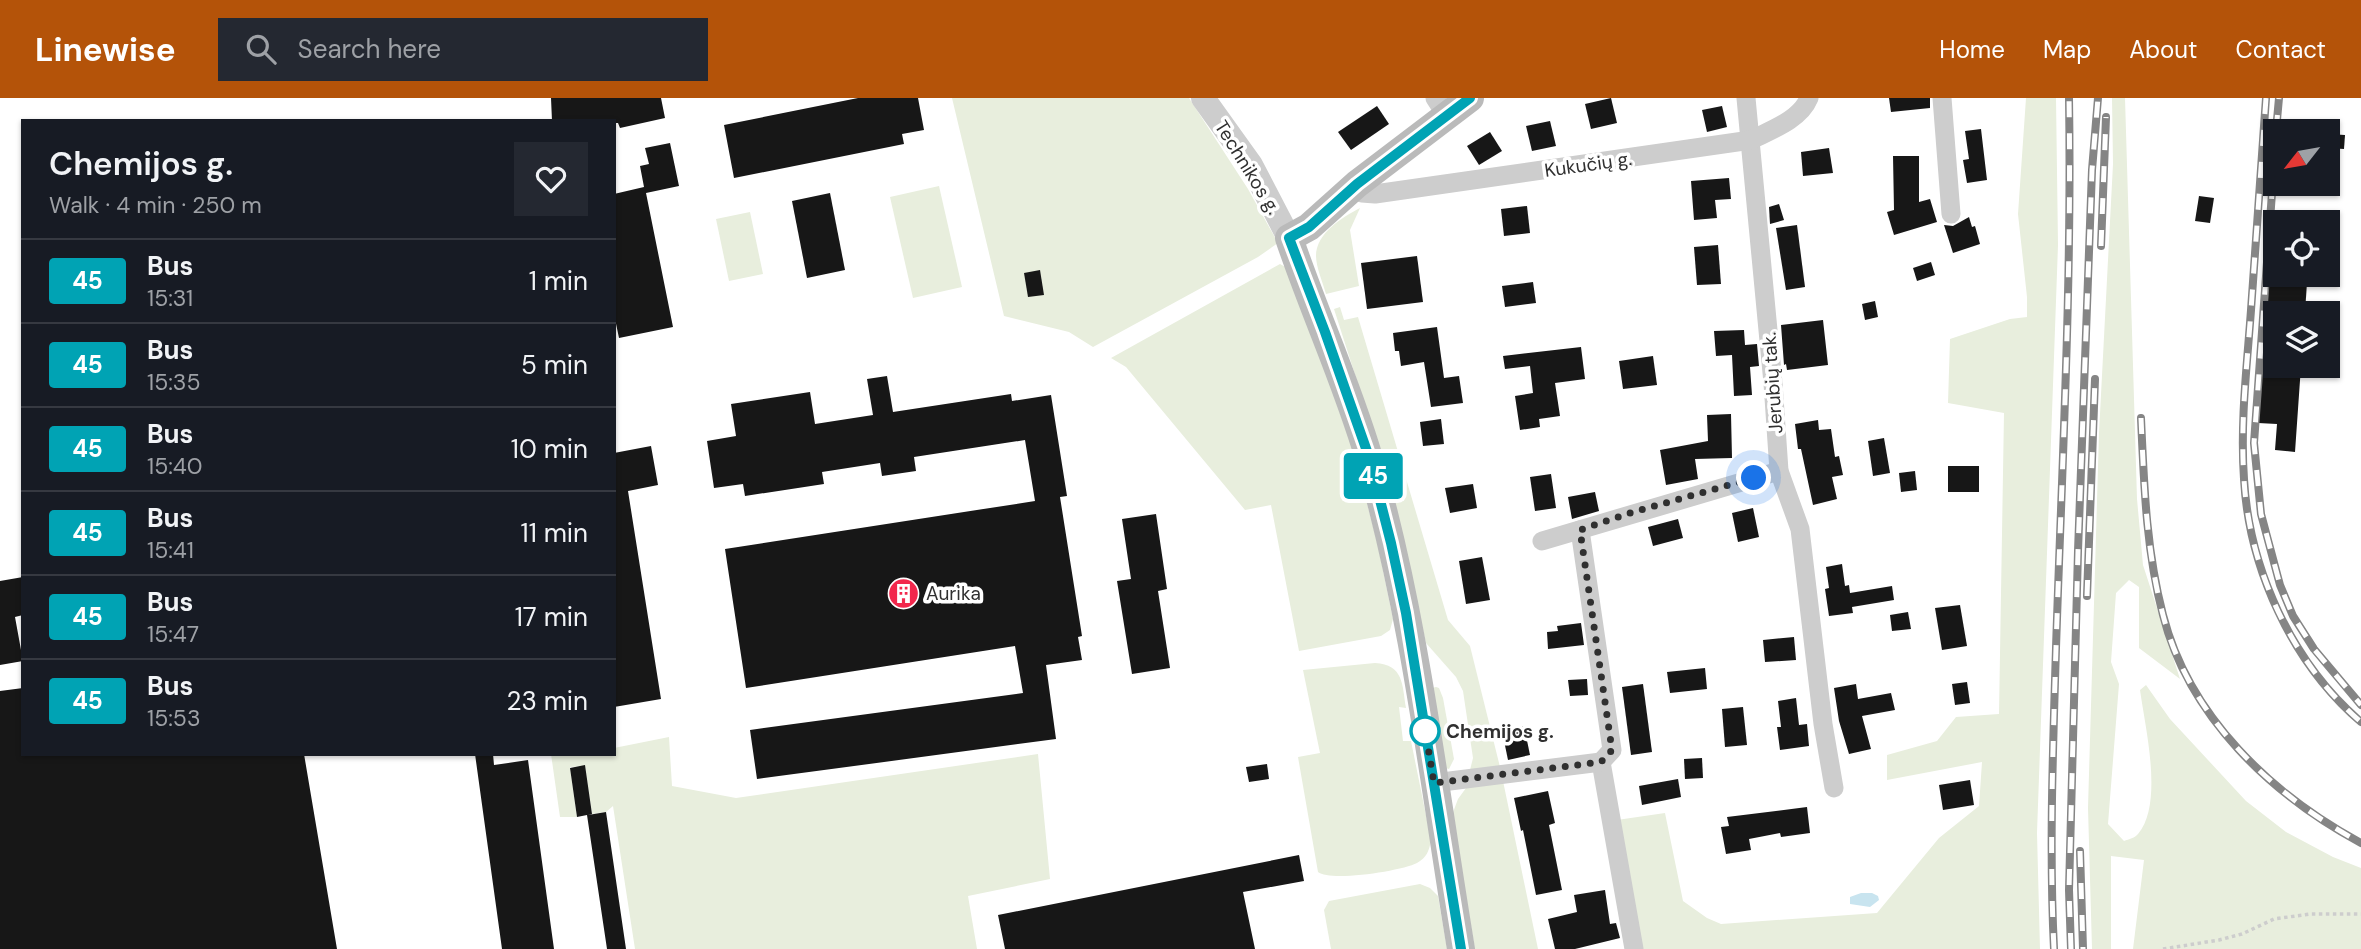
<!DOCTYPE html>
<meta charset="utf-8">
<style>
body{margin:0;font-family:"DM Sans",sans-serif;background:#242831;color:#f1f3f6;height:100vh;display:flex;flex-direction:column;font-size:26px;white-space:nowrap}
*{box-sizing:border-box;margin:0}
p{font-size:23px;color:#9ea1a6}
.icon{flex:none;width:38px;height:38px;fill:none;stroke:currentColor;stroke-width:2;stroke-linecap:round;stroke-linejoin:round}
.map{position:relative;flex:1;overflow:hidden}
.side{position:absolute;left:21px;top:21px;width:595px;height:637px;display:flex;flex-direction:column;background:#171b24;border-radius:0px;box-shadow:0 2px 5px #0004}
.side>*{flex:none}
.badge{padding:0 14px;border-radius:5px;font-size:24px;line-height:46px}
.needle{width:46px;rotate:239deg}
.controls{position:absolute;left:2263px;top:21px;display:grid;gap:14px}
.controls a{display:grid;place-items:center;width:77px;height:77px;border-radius:0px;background:#171b24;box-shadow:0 2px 5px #0004;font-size:35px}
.you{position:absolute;width:35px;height:35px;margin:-18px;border:5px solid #fff;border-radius:50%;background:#1a73e8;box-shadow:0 0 0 10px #1a73e833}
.map>.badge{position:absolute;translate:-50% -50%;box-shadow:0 0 0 4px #fff}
.round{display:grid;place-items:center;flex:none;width:74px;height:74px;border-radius:0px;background:#242831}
.overview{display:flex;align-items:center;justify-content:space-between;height:119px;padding:0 28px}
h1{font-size:33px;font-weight:600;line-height:52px}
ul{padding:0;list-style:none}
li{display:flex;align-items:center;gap:21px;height:84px;padding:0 28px;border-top:2px solid #363941}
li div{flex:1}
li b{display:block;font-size:26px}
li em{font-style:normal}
li .badge{min-width:77px;font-weight:700;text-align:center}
header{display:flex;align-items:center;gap:42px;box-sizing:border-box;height:98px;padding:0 35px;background:#b45309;color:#fff}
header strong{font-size:33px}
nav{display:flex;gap:38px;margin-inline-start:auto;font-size:24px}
.search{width:490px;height:63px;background:#242831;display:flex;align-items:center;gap:18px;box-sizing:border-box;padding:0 24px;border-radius:0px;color:#9ea1a6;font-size:26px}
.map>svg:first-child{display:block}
.green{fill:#e8eedd}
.water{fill:#c8e4ef}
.building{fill:#171717}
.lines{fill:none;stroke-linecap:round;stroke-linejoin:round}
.path{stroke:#cdcdcd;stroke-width:3.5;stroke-dasharray:3.5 3.5;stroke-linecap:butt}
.minor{stroke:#cdcdcd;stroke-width:19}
.tertiary{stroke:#cdcdcd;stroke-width:24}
.secondary{stroke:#bababa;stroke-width:28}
.rail-casing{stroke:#858585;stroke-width:8}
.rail{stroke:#fff;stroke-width:5;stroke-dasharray:16;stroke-linecap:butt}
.line-casing{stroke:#fff;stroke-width:16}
.line{stroke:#00a3b4;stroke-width:10}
.walk{stroke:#303030;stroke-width:7;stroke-dasharray:0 12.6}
.stop-dot{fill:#fff;stroke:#00a3b4;stroke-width:3.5}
.labels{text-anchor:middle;stroke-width:7;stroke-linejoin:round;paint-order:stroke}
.street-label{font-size:19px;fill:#303030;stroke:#fff}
.poi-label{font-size:19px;fill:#303030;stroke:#fff;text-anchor:start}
.stop-label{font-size:19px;font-weight:bold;fill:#303030;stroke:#fff;text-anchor:start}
</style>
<header>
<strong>Linewise</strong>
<div class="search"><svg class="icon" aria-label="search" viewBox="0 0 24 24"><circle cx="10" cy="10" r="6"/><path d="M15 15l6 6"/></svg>Search here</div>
<nav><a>Home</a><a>Map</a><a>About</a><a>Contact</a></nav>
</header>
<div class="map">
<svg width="2361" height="851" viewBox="0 0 2361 851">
<rect width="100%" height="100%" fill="#fff"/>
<!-- green -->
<g class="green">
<polygon points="952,0 1189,0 1248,91 1278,145 1258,159 1093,249 1069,234 1004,218"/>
<polygon points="2026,0 2056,0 2058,147 2037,735 2040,851 1634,851 1610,723 1665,715 1683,803 1707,820 1721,826 1877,815 1939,740 1979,708 1982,664 1887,682 1887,657 1937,643 1956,619 1999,616 2004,315 1948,305 1950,241 2010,221 2027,219 2027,199 2018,116"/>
<path d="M2112,0H2125L2137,401L2143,467L2180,581L2139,550V489L2129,482L2116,495L2111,564L2119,586L2108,726L2124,743C2129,741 2135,740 2138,736C2164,705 2145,629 2140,592L2146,587L2170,621L2246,703L2286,734L2333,759L2361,770V851H2133L2144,762L2111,758V851H2092L2088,710L2099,335L2113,66Z"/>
<polygon points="939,88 962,189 913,200 890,99"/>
<path d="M1360,110L1350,132L1359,188L1326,196C1323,185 1316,169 1316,158C1316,135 1343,119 1360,110Z"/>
<polygon points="750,114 763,176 729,183 716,121"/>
<polygon points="1280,166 1289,171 1354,355 1378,448 1393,521 1390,532 1381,538 1299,553 1271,407 1245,412 1126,269 1111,260"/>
<polygon points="1340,209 1344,222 1358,219 1448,522 1470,548 1500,669 1470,672 1473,660 1463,593 1456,579 1426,545 1391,389 1334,211"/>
<path d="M1375,565C1404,567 1402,586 1406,610L1399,609L1403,643H1411L1431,742C1429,753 1427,759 1417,765C1402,773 1330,784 1318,774L1298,659L1320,655L1303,572Z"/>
<polygon points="1436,589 1439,590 1443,600 1454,661 1449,671 1445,670 1432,590"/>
<polygon points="669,639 672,688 736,700 1038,656 1050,781 968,798 977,851 635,851 613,708 606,714 592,716 585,668 570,669 577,719 560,719 551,656 614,656 614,650"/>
<polygon points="1503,683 1538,851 1475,851 1452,717 1458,701 1466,690"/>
<polygon points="1420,786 1430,790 1438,798 1447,851 1331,851 1324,812 1329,803"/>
</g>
<!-- water -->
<polygon class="water" points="1861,795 1872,795 1878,798 1879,802 1870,809 1850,806 1850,799"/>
<!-- building -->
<g class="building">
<polygon points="551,0 661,0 665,20 620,30 618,25 614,25 614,23 552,23"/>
<polygon points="858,0 918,0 924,32 902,36 904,46 734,80 724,27"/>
<polygon points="1611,0 1617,25 1591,31 1585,6"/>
<polygon points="1889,0 1930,0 1930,10 1891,14"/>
<polygon points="1377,8 1389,26 1351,52 1338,34"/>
<polygon points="1722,8 1727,29 1707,34 1702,12"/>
<polygon points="1550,23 1556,48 1532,53 1526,28"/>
<polygon points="1981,31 1987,82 1967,85 1963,62 1969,61 1965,33"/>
<polygon points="1490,34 1502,53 1479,67 1467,48"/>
<polygon points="2328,36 2345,37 2344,51 2328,50"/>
<polygon points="670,45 679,88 646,95 673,229 619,240 614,216 614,96 644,89 640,68 649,66 645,50"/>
<polygon points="1829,50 1833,75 1803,78 1801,54"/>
<polygon points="1893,58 1919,58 1919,104 1930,101 1937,124 1894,137 1887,114 1894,112"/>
<polygon points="1729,80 1731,101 1715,102 1717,120 1694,122 1691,83"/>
<polygon points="830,95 845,172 807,180 792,103"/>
<polygon points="2199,98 2214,100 2210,125 2195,123"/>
<polygon points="1779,106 1784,122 1770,126 1769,109"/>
<polygon points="1527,108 1530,135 1504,138 1501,111"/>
<polygon points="1969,119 1972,129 1975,128 1980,146 1953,155 1944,127 1953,128"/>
<polygon points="1797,127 1805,189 1786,192 1776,130"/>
<polygon points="1718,147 1721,186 1697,187 1694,149"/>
<polygon points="1417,158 1423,204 1367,211 1361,165"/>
<polygon points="1931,164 1935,177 1917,183 1913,170"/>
<polygon points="1040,172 1044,197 1028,199 1024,175"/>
<polygon points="2269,181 2307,184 2305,215 2266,215"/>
<polygon points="1533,184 1536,205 1505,209 1502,188"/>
<polygon points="1875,203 1878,219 1865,222 1862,206"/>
<polygon points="1823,222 1828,267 1787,272 1786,266 1784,267 1781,227"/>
<polygon points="1437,229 1444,280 1459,278 1463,305 1431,309 1424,264 1401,268 1399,253 1395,253 1393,235"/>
<polygon points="1744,232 1745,247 1757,246 1759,268 1750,269 1752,297 1734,298 1732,257 1716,258 1714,233"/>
<polygon points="2265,239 2275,239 2275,268 2301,268 2295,354 2275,352 2277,326 2258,325"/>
<polygon points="1581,249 1585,281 1555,285 1560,318 1539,321 1540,329 1520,332 1515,298 1533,295 1530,268 1505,271 1503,258"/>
<polygon points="1653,258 1657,287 1623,291 1619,263"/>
<polygon points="887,278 893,314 1011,296 1012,303 1051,297 1067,398 1060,399 1082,538 1078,539 1082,562 1046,567 1056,641 757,681 750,632 1023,595 1015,548 746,590 725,451 1035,403 1025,342 914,359 916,373 882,378 880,365 822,374 824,386 745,398 743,386 714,390 707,343 736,338 731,306 810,294 815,326 873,317 867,281"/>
<polygon points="1731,316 1732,360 1695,361 1698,381 1666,387 1660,352 1708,343 1707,317"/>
<polygon points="1441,321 1444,346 1423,348 1420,324"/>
<polygon points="1818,322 1819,332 1831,331 1835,359 1839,358 1843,377 1832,379 1837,401 1813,407 1801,351 1798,351 1795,326"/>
<polygon points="1884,340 1890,375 1873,378 1868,343"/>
<polygon points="651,348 658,387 628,393 661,601 614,609 614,355"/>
<rect x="1948" y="368" width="31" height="26"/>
<polygon points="1915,373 1917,392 1901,394 1899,375"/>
<polygon points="1551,376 1556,410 1535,413 1530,379"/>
<polygon points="1473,386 1477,410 1450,415 1445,390"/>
<polygon points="1595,394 1599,413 1572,421 1568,399"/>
<polygon points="1753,410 1759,439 1738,444 1732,415"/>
<polygon points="1156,416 1167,491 1158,493 1170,570 1132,576 1117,483 1131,481 1122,421"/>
<polygon points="1678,421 1683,440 1653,448 1648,429"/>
<polygon points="1482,459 1490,502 1466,506 1459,463"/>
<polygon points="1842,466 1845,488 1849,487 1850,495 1892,488 1894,502 1852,509 1853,515 1829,518 1825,491 1829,490 1826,469"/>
<polygon points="23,479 23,517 15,519 23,563 0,567 0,483"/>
<polygon points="1960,507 1967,548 1942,552 1935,510"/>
<polygon points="1908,514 1911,531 1892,533 1890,517"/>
<polygon points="1581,525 1584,547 1548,551 1547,534 1558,533 1557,528"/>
<polygon points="1794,539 1796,562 1765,564 1763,542"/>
<polygon points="1705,570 1707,591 1670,595 1667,574"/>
<polygon points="1587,581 1588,597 1570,598 1568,582"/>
<polygon points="1967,584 1970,605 1955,607 1952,586"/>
<polygon points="1643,586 1652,654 1631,657 1622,589"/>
<polygon points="1856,586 1858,601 1891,595 1895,612 1862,618 1871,651 1849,656 1839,623 1834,590"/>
<polygon points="23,590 23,656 304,656 337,851 0,851 0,593"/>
<polygon points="1796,600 1799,627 1807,626 1809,648 1780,652 1777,629 1781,629 1778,603"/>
<polygon points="1743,609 1747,647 1725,649 1722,611"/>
<polygon points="1524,628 1530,657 1508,662 1502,633"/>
<polygon points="475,656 493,656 494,667 528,662 554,851 502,851"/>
<polygon points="1702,660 1703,680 1685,681 1684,661"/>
<polygon points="1267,666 1269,681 1249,684 1246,669"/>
<polygon points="585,667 592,716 588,717 606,714 626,851 607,851 587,717 577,719 570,670"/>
<polygon points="1678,681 1681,699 1642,707 1639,688"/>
<polygon points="1970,682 1974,707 1943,712 1939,687"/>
<polygon points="1548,693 1555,725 1549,727 1562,792 1536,797 1523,732 1521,733 1514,700"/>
<polygon points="1807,709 1810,735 1781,739 1780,735 1749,741 1751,752 1726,756 1721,729 1729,728 1727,719"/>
<polygon points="1299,757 1304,783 1243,794 1255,851 1005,851 998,817"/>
<polygon points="1605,792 1610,826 1616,825 1620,840 1575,851 1555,851 1548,821 1577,814 1574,797"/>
</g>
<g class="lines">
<!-- path -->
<polyline class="path" points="2163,851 2219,842 2242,836 2274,821 2310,816 2361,816"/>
<!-- minor -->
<g class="minor">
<polyline points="1435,0 1446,17"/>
<polyline points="1746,0 1773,285 1779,373 1800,431 1823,626 1834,690"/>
<polyline points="1942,0 1951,116"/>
<path d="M1357,86L1362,95L1375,96L1751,42C1771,32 1800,22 1809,0"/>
<polyline points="1580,432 1612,652 1601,664 1634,851"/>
<polyline points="1542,443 1779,373"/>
<polyline points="1434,685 1601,664"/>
</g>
<!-- tertiary -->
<polyline class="tertiary" points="1203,0 1251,67 1289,140"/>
<!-- secondary -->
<path class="secondary" d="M1461,851C1434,689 1415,518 1369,360C1347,285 1314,214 1289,140L1309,129L1357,86L1470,0"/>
<defs>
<g id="rail">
<path d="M2266,0C2261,71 2256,141 2251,212C2247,268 2240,325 2244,381C2249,471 2292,565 2361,624"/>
<polyline points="2276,33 2279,0"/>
<polyline points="2275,53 2254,345 2261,416 2280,487 2293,518 2314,551 2361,607"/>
<polyline points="2101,148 2106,19"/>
<path d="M2141,320C2144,386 2146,452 2163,517C2189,619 2272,697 2361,745"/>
<polyline points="2087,498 2095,281"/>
<polyline points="2080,753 2083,851"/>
<path d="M2054,851C2049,751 2053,650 2056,550C2062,367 2072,183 2069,0"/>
<polyline points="2071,851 2069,792 2078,453 2092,72 2098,0"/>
</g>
</defs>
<!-- rail casing -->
<use href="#rail" class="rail-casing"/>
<!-- rail -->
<use href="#rail" class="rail"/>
</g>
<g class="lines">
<defs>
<polyline id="line" points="1461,851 1406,515 1391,445 1369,359 1325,234 1289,140 1309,129 1357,86 1470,0"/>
</defs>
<!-- line casing -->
<use href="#line" class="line-casing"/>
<!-- line -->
<use href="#line" class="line"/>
<!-- walk -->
<polyline class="walk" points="1425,633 1425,631 1434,685 1601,664 1612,652 1580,432 1630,415 1754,380"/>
</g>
<!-- icons -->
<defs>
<symbol id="building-disc" viewBox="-11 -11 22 22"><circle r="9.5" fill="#f2274c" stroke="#fff"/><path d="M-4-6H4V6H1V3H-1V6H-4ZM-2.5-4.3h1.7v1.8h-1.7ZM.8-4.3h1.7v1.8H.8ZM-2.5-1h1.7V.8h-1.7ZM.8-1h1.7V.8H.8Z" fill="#fff"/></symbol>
</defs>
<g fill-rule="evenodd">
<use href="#building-disc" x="886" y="478" width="35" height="35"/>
</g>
<!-- markers -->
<circle class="stop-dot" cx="1425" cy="633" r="14"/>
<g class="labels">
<!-- street labels -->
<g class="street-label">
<text transform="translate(1588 66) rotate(-8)" y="7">Kukučių g.</text>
<text transform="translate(1248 69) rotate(58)" y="7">Technikos g.</text>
<text transform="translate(1772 285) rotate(-94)" y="7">Jerubių tak.</text>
</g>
<!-- poi labels -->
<g class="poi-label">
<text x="926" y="502">Aurika</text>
</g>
<!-- stop labels -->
<g class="stop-label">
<text x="1446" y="640">Chemijos g.</text>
</g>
</g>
</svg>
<div class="controls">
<a><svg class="needle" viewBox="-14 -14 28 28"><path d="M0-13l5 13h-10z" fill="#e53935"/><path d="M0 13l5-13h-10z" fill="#9ea1a6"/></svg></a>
<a><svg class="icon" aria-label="locate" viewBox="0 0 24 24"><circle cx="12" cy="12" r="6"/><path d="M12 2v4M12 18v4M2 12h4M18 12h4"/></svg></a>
<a><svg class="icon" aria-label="layers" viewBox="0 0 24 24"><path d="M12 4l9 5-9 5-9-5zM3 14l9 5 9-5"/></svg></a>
</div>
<div class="you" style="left:1754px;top:380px"></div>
<b class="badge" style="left:1373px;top:378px;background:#00a3b4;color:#fff">45</b>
<section class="side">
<div class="overview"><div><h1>Chemijos g.</h1><p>Walk · 4 min · 250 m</p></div><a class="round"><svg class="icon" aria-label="heart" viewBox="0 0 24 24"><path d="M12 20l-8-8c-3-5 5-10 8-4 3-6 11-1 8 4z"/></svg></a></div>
<ul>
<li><span class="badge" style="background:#00a3b4;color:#fff">45</span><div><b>Bus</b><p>15:31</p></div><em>1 min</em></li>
<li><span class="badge" style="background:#00a3b4;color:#fff">45</span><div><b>Bus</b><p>15:35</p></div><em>5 min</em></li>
<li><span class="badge" style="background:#00a3b4;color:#fff">45</span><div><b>Bus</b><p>15:40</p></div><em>10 min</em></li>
<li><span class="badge" style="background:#00a3b4;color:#fff">45</span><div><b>Bus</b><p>15:41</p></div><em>11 min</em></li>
<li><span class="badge" style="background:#00a3b4;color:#fff">45</span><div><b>Bus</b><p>15:47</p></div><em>17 min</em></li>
<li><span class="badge" style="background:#00a3b4;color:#fff">45</span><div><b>Bus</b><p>15:53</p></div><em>23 min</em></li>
</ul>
</section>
</div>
